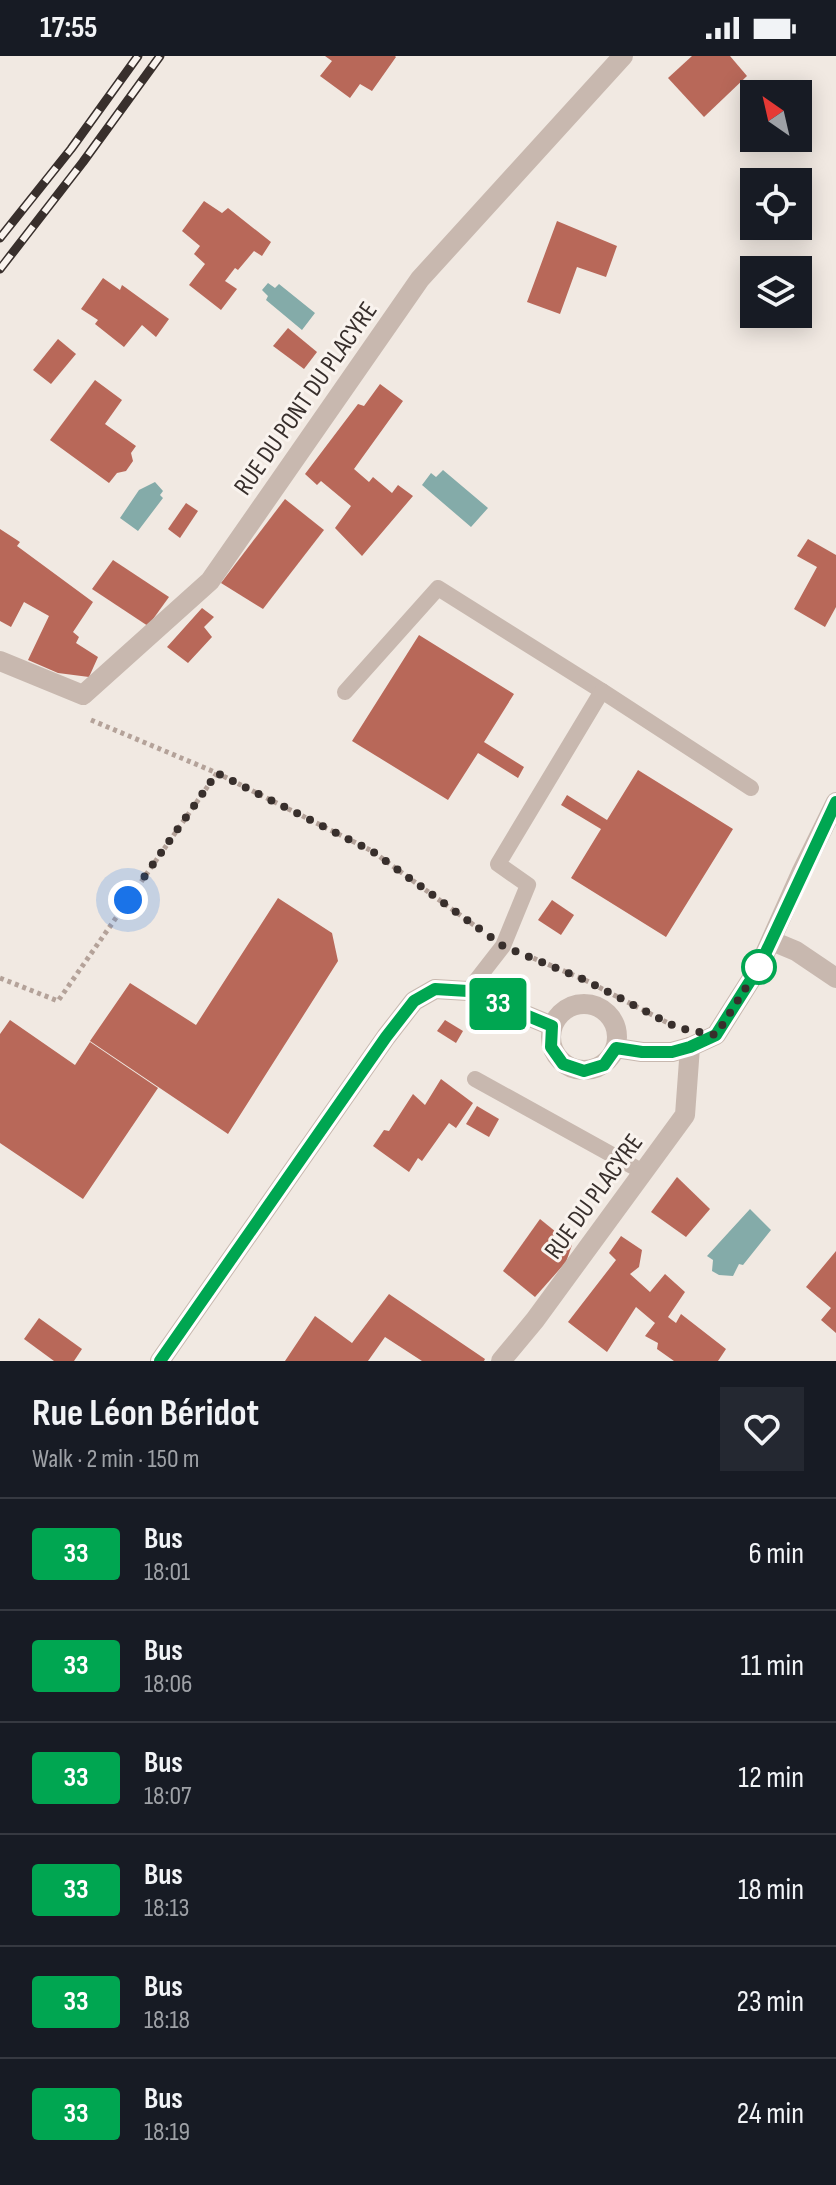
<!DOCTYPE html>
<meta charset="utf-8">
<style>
body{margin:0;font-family:"Sofia Sans Condensed",sans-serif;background:#242831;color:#f1f3f6;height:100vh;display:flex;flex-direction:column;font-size:30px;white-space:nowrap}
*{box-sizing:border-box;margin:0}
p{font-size:26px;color:#9ea1a6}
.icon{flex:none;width:44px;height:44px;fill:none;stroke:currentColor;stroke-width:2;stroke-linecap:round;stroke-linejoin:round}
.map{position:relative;height:1305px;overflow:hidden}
.sheet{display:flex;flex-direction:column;background:#171b24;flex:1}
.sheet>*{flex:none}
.badge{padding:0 16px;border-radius:6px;font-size:28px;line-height:52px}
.needle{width:52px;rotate:326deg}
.fabs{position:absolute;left:740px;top:24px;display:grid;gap:16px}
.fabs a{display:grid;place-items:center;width:72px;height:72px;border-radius:0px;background:#171b24;box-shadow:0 4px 20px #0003;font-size:40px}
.you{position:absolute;width:40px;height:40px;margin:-20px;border:6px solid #fff;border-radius:50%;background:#1a73e8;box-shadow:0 0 0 12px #1a73e833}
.map>.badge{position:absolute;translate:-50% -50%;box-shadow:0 0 0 4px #fff}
.round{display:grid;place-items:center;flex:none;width:84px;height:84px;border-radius:0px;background:#242831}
.summary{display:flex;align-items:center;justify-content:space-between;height:136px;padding:0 32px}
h1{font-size:38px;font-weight:700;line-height:60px}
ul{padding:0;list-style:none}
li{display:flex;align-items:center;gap:24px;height:112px;padding:0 32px;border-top:2px solid #363941}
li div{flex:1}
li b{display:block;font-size:30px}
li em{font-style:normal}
li .badge{min-width:88px;font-weight:700;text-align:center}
.status{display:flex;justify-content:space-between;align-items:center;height:56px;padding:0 40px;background:#171b24;direction:ltr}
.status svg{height:22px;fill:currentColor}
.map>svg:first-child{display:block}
.water{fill:#84aba9}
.building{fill:#b86859}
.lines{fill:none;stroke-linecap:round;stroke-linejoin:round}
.path{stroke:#b4a299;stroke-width:5;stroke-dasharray:4 4;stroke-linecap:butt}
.service{stroke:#c8b8af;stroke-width:16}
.minor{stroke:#c8b8af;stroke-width:20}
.tertiary{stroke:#c8b8af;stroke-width:20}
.rail-casing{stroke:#382f2c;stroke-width:9}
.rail{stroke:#f9f3ee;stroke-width:6;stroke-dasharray:18;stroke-linecap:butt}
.line-casing{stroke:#fff;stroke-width:18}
.line{stroke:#00a651;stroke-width:12}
.walk{stroke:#382f2c;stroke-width:8;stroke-dasharray:0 14.4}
.stop-dot{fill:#fff;stroke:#00a651;stroke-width:4}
.labels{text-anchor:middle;stroke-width:6;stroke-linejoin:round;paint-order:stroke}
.street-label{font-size:26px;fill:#382f2c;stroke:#f9f3ee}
</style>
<div class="status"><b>17:55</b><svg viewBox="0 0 49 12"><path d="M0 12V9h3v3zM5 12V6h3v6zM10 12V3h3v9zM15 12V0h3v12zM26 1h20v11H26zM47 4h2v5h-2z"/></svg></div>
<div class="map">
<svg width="836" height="1305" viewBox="0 0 836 1305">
<rect width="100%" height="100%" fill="#f1e9e2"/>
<!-- water -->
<g class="water">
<polygon points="268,227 275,232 279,228 315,257 302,274 266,244 268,240 262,234"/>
<polygon points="443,414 488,452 471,471 422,429 431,417 436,421"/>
<polygon points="155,426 163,435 160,439 163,442 138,475 120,462 139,434"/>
<polygon points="750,1153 771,1174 743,1209 739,1208 733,1220 719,1219 712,1215 713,1204 707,1200"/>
</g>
<!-- building -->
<g class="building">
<polygon points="325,0 395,0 396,1 372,35 360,28 350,42 320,20 332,5"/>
<polygon points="692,0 730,0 747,20 704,61 668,22"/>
<polygon points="204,145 222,157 228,152 271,186 262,200 254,195 238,214 235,212 225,225 237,233 221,254 189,229 205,208 194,198 200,190 182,175"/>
<polygon points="557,165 617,190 606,221 577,211 560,258 527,246"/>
<polygon points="103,222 120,234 122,229 169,263 156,281 142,269 124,291 95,268 98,264 81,253"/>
<polygon points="288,272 317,296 304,313 273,290"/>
<polygon points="58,283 76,298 51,328 33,314"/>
<polygon points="95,324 122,344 105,368 136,390 131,397 133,405 126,415 117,417 109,427 50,384"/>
<polygon points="380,328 403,345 354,413 369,426 373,421 392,437 398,429 413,440 362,500 335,472 351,450 321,425 317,429 305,418 358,348 364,350"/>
<polygon points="285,443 324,474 263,553 221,527"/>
<polygon points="186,447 198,455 180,482 168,473"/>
<polygon points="0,473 20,486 17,490 93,546 73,576 79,581 76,587 98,601 89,621 58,617 28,604 49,560 24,546 11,571 0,565"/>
<polygon points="808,483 836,499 836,551 825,571 794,553 817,511 797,500"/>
<polygon points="113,504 169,541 148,570 92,533"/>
<polygon points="202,552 214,561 204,571 212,581 188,607 167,591"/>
<polygon points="419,579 514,638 484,686 524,711 518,722 478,697 448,744 352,685"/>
<polygon points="638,714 733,773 666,881 571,822 601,773 561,749 567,739 607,764"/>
<polygon points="278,842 332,877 338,905 228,1078 90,985 130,927 196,969"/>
<polygon points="552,844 574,859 561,879 538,864"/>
<polygon points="10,964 75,1009 90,986 158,1032 83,1143 0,1087 0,978"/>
<polygon points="445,964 463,975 456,987 437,975"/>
<polygon points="441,1023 473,1047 456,1072 449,1067 422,1105 418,1102 409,1116 373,1090 384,1074 389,1075 413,1038 425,1049"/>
<polygon points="477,1050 499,1063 489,1081 466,1068"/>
<polygon points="677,1121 710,1153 686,1181 651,1156"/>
<polygon points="540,1163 572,1189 566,1206 535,1241 503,1215"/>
<polygon points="621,1180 642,1194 639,1211 630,1218 650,1236 665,1218 685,1236 668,1261 676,1267 681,1258 726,1293 718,1305 674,1305 657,1293 658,1287 645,1280 655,1267 636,1251 607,1296 568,1266 616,1204 609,1197"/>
<polygon points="836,1195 836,1277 821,1264 831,1252 806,1231"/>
<polygon points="389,1238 485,1303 484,1305 422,1305 385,1281 368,1305 285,1305 315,1260 352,1287"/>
<polygon points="39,1262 82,1293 74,1305 54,1305 24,1283"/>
</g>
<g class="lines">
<!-- path -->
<g class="path">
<polyline points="91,664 217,717 372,795 482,875"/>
<polyline points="526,899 585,924 668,967"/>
<polyline points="0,922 58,945 217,717"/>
</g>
<!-- service -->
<g class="service">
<polyline points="345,636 438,532 602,635"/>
<polyline points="468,935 503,890 528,829 498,808 602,635 751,732"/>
<polyline points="475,1023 643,1116"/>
</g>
<!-- minor -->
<g class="minor">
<polyline points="0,605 83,639 210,525 420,223 623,0"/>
<polyline points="772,885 796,895 836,922"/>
<polyline points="501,1305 535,1264 685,1059 690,991"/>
</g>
<!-- tertiary -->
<g class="tertiary">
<circle cx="584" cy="981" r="33"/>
<polyline points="616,992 642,996 672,996 690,991 716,979 759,911 801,817 836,746"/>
<polyline points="160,1305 386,981 414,945 435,933 468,935 552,970"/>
</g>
<defs>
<g id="rail">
<polyline points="0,182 71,93 138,0"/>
<polyline points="0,213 83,106 160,0"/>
</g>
</defs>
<!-- rail casing -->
<use href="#rail" class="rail-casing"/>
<!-- rail -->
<use href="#rail" class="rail"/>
</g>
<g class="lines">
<defs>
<polyline id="line" points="160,1305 386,981 414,945 435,933 468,935 552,970 551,991 563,1008 584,1015 604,1009 616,992 642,996 672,996 690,991 716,979 759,911 836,746"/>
</defs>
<!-- line casing -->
<use href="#line" class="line-casing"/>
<!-- line -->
<use href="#line" class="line"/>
<!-- walk -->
<polyline class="walk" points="128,844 217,717 372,795 503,890 585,924 678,972 716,979 759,911"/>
</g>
<!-- markers -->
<circle class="stop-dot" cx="759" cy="911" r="16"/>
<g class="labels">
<!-- street labels -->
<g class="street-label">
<text transform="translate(305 342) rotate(-55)" y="9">RUE DU PONT DU PLACYRE</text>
<text transform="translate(593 1140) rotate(-54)" y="9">RUE DU PLACYRE</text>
</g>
</g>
</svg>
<div class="fabs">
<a><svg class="needle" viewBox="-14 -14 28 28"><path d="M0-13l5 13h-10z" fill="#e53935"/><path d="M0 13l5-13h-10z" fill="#9ea1a6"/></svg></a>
<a><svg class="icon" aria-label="locate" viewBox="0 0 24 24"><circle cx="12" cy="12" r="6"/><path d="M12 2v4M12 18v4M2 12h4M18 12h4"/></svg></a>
<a><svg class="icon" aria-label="layers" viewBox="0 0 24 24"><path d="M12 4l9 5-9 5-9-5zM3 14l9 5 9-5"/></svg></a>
</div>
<div class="you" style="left:128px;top:844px"></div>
<b class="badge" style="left:498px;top:948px;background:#00a651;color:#fff">33</b>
</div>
<section class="sheet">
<div class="summary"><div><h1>Rue Léon Béridot</h1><p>Walk · 2 min · 150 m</p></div><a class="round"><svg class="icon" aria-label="heart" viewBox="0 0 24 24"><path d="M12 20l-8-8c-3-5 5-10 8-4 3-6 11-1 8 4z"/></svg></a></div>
<ul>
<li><span class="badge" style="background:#00a651;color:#fff">33</span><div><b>Bus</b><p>18:01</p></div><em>6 min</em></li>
<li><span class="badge" style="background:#00a651;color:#fff">33</span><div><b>Bus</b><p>18:06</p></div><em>11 min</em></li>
<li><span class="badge" style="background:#00a651;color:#fff">33</span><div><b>Bus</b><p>18:07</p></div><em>12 min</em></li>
<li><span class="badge" style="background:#00a651;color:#fff">33</span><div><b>Bus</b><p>18:13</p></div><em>18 min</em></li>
<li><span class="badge" style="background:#00a651;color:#fff">33</span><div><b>Bus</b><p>18:18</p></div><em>23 min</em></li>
<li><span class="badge" style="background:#00a651;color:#fff">33</span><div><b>Bus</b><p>18:19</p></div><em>24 min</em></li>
</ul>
</section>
